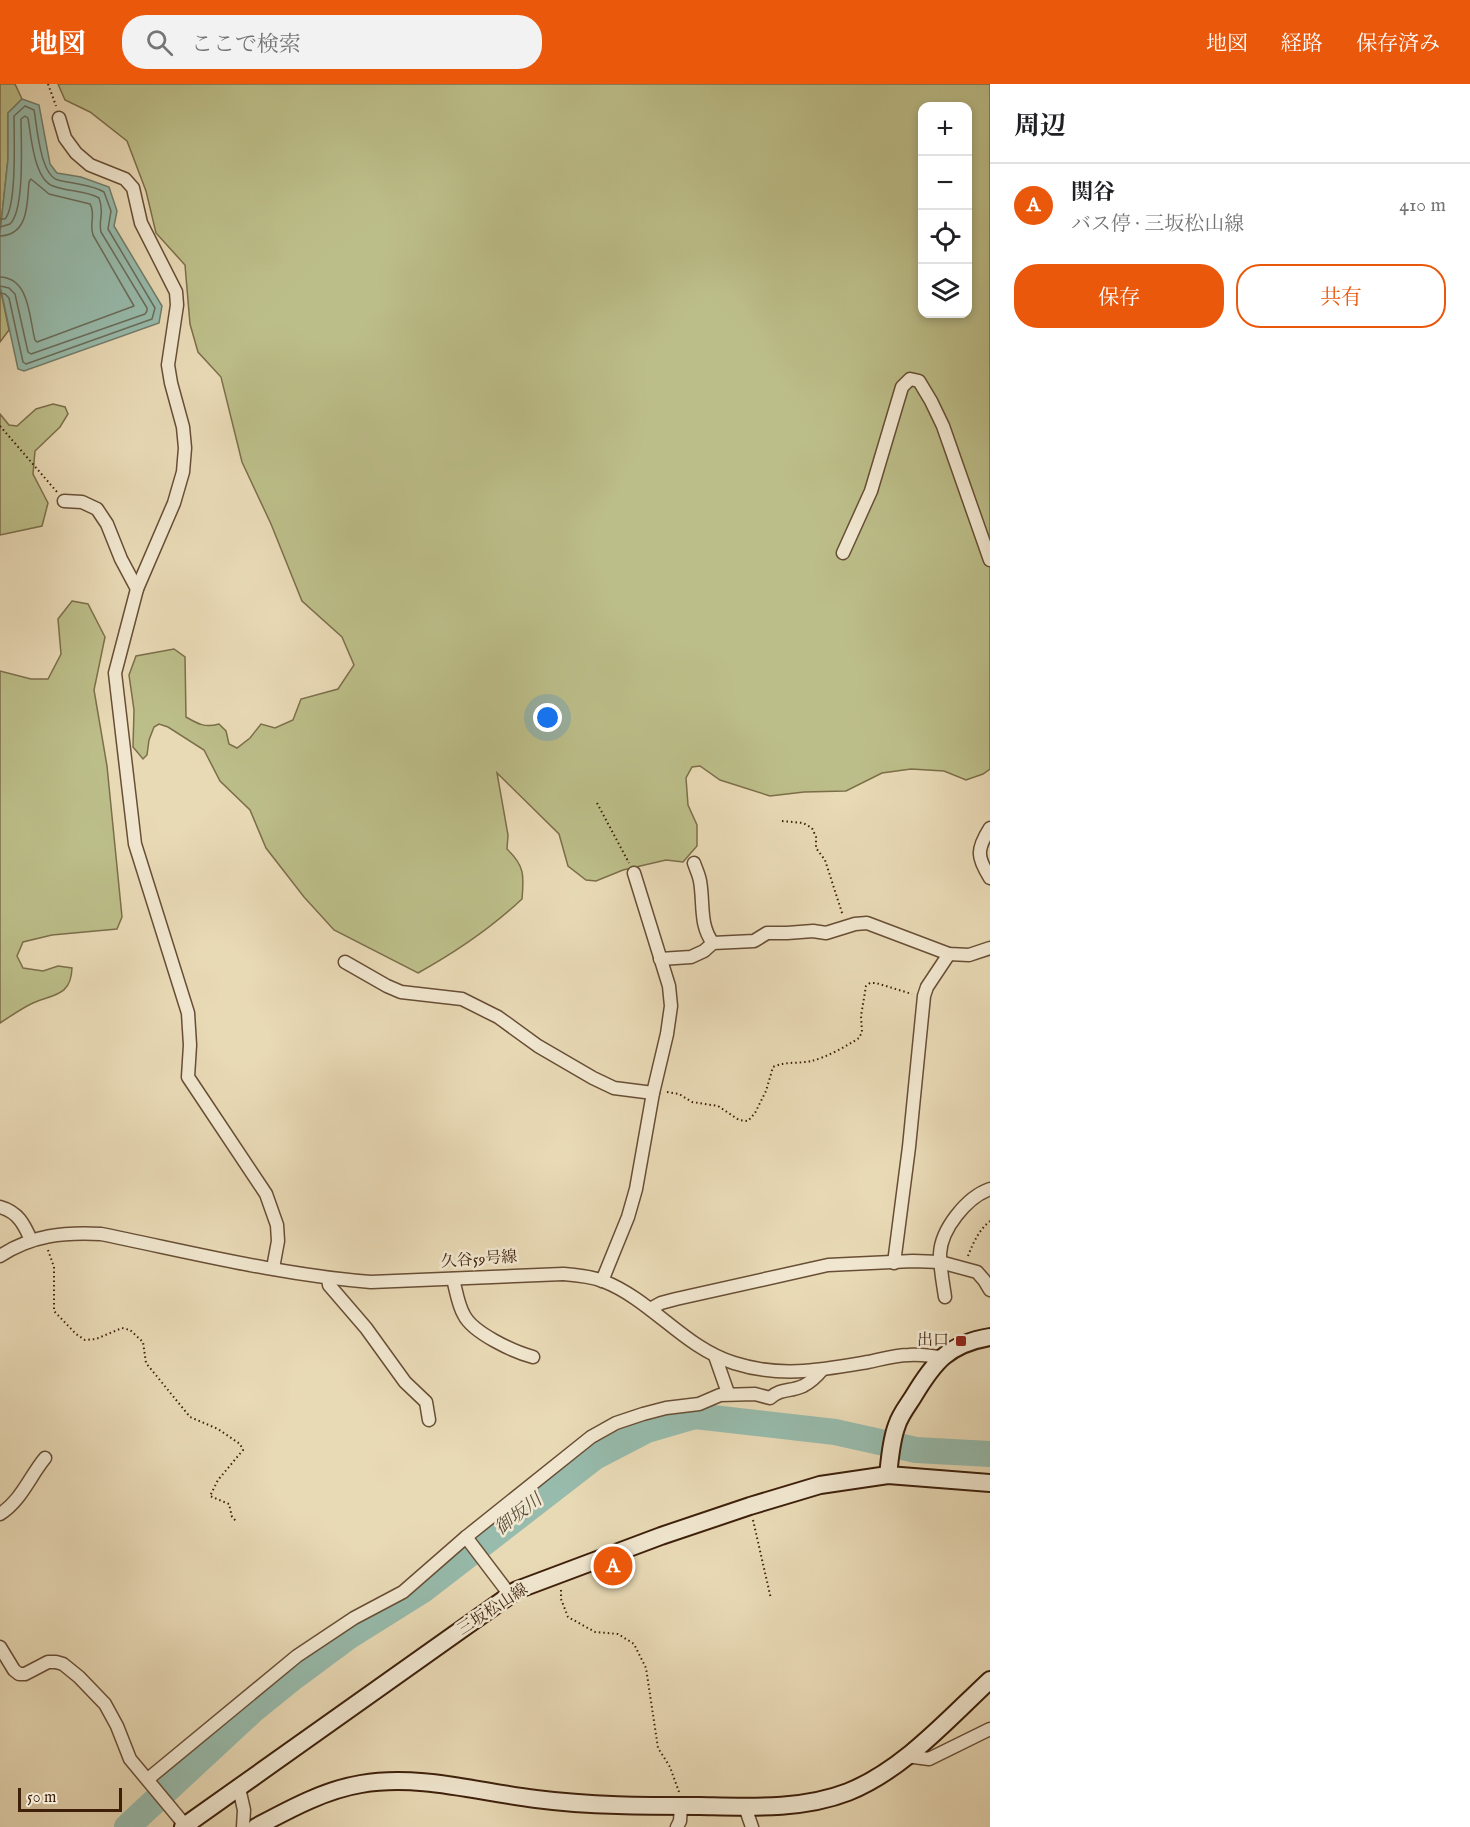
<!DOCTYPE html>
<html lang="ja">
<head>
<meta charset="utf-8">
<style>
  body { margin:0; font-family:"IM FELL English","Noto Serif JP",serif; background:#f2f2f2; color:#202124 }
  .controls { position:absolute; right:18px; top:18px; display:grid; overflow:hidden; border-radius:12px; box-shadow:0 3px 9px #0003 }
  .controls button { width:54px; height:54px; display:grid; place-items:center; padding:0; border:0; border-bottom:2px solid #e0e0e0; background:#fff; color:#202124; font:30px sans-serif }
  .scale { position:absolute; left:18px; bottom:15px; width:104px; box-sizing:border-box; padding-left:6px; border:3px solid #3d1f0a; border-top:0; font-size:16px; line-height:21px; white-space:nowrap; color:#3d1f0a; -webkit-text-stroke:4px #f1e7d0; paint-order:stroke }
  .you { position:absolute; left:548px; top:634px; width:21px; height:21px; margin:-15px; border:4px solid #fff; border-radius:50%; background:#1a73e8; box-shadow:0 0 0 9px #1a73e833 }
  .badge { display:grid; place-items:center; width:39px; height:39px; border-radius:50%; background:#ea580c; color:#fff; font-size:20px; font-weight:700 }
  .pin { position:absolute; translate:-50% -50%; border:3px solid #fff; box-shadow:0 2px 6px #0006 }
  .list { margin:0; padding:0; list-style:none }
  h2 { display:flex; justify-content:space-between; align-items:center; height:78px; margin:0; padding:0 24px; font-size:26px }
  h2 small { font-size:20px; font-weight:400; color:#757577 }
  .list li { display:grid; grid-template-columns:39px 1fr auto; gap:18px; align-items:center; box-sizing:border-box; height:84px; padding:0 24px; border-top:2px solid #e0e0e0 }
  .list b { display:block; font-size:22px; white-space:nowrap }
  .list p { margin:0; font-size:20px; white-space:nowrap; color:#757577 }
  .list em { font-size:20px; font-style:normal; color:#757577 }
  .actions { display:flex; gap:12px; padding:18px 24px }
  .actions a { flex:1; padding:14px 0; border:2px solid #ea580c; border-radius:24px; text-align:center; font-size:21px; color:#ea580c }
  .actions .main { background:#ea580c; color:#fff }
  .icon { flex:none; width:33px; height:33px; fill:none; stroke:currentColor; stroke-width:2; stroke-linecap:round; stroke-linejoin:round }
  .map { position:relative; flex:none; width:990px; height:1743px; overflow:hidden }
  header { display:flex; align-items:center; gap:36px; box-sizing:border-box; height:84px; padding:0 30px; background:#ea580c; color:#fff }
  header strong { font-size:28px }
  nav { display:flex; gap:33px; margin-inline-start:auto; font-size:21px }
  .search { width:420px; height:54px; background:#f2f2f2; display:flex; align-items:center; gap:15px; box-sizing:border-box; padding:0 21px; border-radius:24px; color:#757577; font-size:22px }
  main { display:flex }
  aside { flex:1; background:#fff }
  .map>svg:first-child { display:block }
</style>
</head>
<body>
<header>
<strong>地図</strong>
<div class="search"><svg class="icon" aria-label="search" viewBox="0 0 24 24"><circle cx="10" cy="10" r="6"/><path d="M15 15l6 6"/></svg>ここで検索</div>
<nav><a>地図</a><a>経路</a><a>保存済み</a></nav>
</header>
<main>
<div class="map">
<svg width="990" height="1743" viewBox="0 0 990 1743">
  <rect width="100%" height="100%" fill="#e9dab6"/>
  <filter id="stains"><feTurbulence type="fractalNoise" baseFrequency=".00333" numOctaves="4"/><feColorMatrix values="0 0 0 0 .2 0 0 0 0 .09 0 0 0 0 .02 0 0 0 .5 -.17"/></filter>
  <radialGradient id="worn" r=".72"><stop offset=".6" stop-color="#630" stop-opacity="0"/><stop offset="1" stop-color="#630" stop-opacity=".3"/></radialGradient>
  <g fill="#bcbe89" stroke="#7c6e4a" stroke-width="1.5" fill-rule="evenodd">
    <polygon points="0,0 15,0 22,15 8,29 8,75 0,149"/>
    <path d="M58,0H990V685L983,690L966,696L944,687L911,685L882,689L846,707L804,708L770,712L720,696L700,682L692,683L686,694L688,721L697,741V762L683,778L666,776L623,786L596,797L586,796L568,782L559,750L497,689L508,751L507,765C525,782 524,792 522,815C490,845 456,868 418,889L334,846L304,813L266,764L250,726L220,697L204,666L168,643L159,640L154,643L149,656L147,671L143,675L133,663L134,626L129,591L136,572L174,565L185,573L186,633C198,640 205,644 219,640L226,647L229,660L237,664L250,654L261,640L275,644L293,636L301,615L338,605L354,581L342,553L302,517L271,440L242,378L221,293L198,268L190,240L185,181L156,149L146,107L127,57L90,28L65,16ZM922,22H968V230H922Z"/>
    <polygon points="0,203 9,246 0,258"/>
    <polygon points="53,320 65,323 68,330 60,343 35,367 33,390 48,419 42,442 0,451 0,330 9,341 17,342 36,325"/>
    <path d="M72,517L88,520L105,553L94,606L107,682L122,833L117,845L52,851L23,858L17,872L23,884L43,887L58,882L72,884C71,912 54,910 33,919C22,924 11,932 0,939V587L31,595H48L61,570L58,535Z"/>
  </g>
  <polygon fill="#97bbac" stroke="#737d6b" stroke-width="1.5" points="22,15 39,21 50,80 57,89 81,93 109,103 117,127 114,142 162,222 159,239 24,287 18,285 0,202 0,149 8,75 8,29"/>
  <g fill="none" stroke-linecap="round" stroke-linejoin="round">
    <g stroke="#6a6d5b" stroke-width="1.5">
      <path d="M0,135H5C17,122 14,52 14,32L25,22L34,26C37,42 40,91 58,96C74,100 90,100 104,108L111,127L108,145L155,224L152,235L26,280L23,278L9,214L5,210L0,209"/>
      <path d="M0,143L10,140C25,126 21,57 21,35L25,32L28,34C31,52 34,95 53,102C68,108 84,106 99,114C105,130 98,134 101,148L147,224V227L145,230L31,270L28,268L15,210L9,204L0,202"/>
      <path d="M0,152C29,151 27,119 29,98L31,95L49,110L90,120C96,130 89,140 93,151L134,222L37,258L35,256C29,234 30,194 0,193"/>
    </g>
    <polyline stroke="#97bbac" stroke-width="26" points="127,1743 252,1627 294,1593 348,1553 423,1506 595,1373 647,1346 695,1332 835,1348 916,1366 990,1370"/>
    <defs>
      <g id="street">
        <polyline points="59,34 65,54 76,69 90,81 125,95 133,104 141,139 176,208 177,221 168,281 171,299 183,343 185,364 183,388 174,419 137,505 115,589 135,760 188,929 190,961 188,993 266,1110 277,1141 278,1157 273,1184"/>
        <polyline points="64,417 82,418 97,425 107,440 121,475 137,505"/>
        <polyline points="843,469 871,407 902,303 910,295 919,297 931,317 943,342 990,476"/>
        <path d="M990,744C976,766 977,773 990,794"/>
        <path d="M694,779C696,785 699,791 700,797C704,819 699,841 713,859"/>
        <polyline points="660,875 691,873 704,867 713,859 754,857 767,849 787,849 813,847 826,849 855,840 867,839 949,870 969,871 990,864"/>
        <polyline points="345,878 387,902 401,908 462,915 498,933 538,962 593,994 614,1004 653,1009"/>
        <path d="M0,1123C18,1128 24,1140 31,1156"/>
        <path d="M0,1172C32,1151 64,1148 101,1150C190,1168 280,1191 371,1198L563,1190C576,1191 590,1192 603,1197C652,1216 683,1263 734,1279C781,1294 821,1286 868,1278C882,1275 896,1271 909,1271C919,1270 930,1272 941,1273"/>
        <polyline points="894,1179 909,1063 924,912 927,903 949,870"/>
        <polyline points="328,1194 329,1201 366,1244 405,1298 426,1318 429,1336"/>
        <path d="M453,1195C456,1206 458,1221 464,1231C473,1249 514,1268 533,1273"/>
        <polyline points="602,1197 628,1133 636,1105 653,1009 667,950 671,922 669,902 634,789"/>
        <path d="M945,1213C943,1199 940,1184 940,1170C941,1145 967,1113 990,1105"/>
        <polyline points="650,1225 661,1219 676,1215 828,1181 913,1177 940,1178 977,1188 984,1196 990,1206"/>
        <polyline points="715,1272 728,1309"/>
        <path d="M0,1430C21,1417 30,1392 45,1374"/>
        <polyline points="466,1453 510,1511"/>
        <polyline points="0,1563 14,1586 19,1590 25,1590 48,1578 56,1578 63,1580 79,1593 105,1620 117,1642 130,1675 185,1741"/>
        <polyline points="906,1672 929,1675 990,1645"/>
        <path d="M148,1695L297,1572L354,1534L403,1508L466,1453L591,1353L616,1339L643,1330L666,1324L699,1320L720,1311L755,1310L770,1314C781,1304 790,1308 803,1302C811,1298 817,1292 822,1286"/>
        <polyline points="239,1704 244,1726 243,1743"/>
        <polyline points="745,1723 752,1743"/>
        <polyline points="677,1743 680,1737 681,1722"/>
      </g>
      <g id="secondary">
        <path d="M888,1391C890,1375 891,1356 897,1341C900,1331 908,1321 913,1313C934,1278 948,1260 990,1253"/>
        <polyline points="183,1743 517,1506 661,1452 750,1422 820,1401 888,1391 990,1399"/>
        <path d="M256,1743C288,1726 324,1706 361,1700C419,1690 478,1708 536,1715C590,1722 645,1722 700,1722C749,1723 802,1726 848,1708C903,1686 947,1636 990,1596"/>
      </g>
    </defs>
    <use href="#street" stroke="#684e35" stroke-width="15"/>
    <use href="#secondary" stroke="#3d1f0a" stroke-width="20"/>
    <g stroke="#3d1f0a" stroke-width="2" stroke-dasharray="1.5 3" stroke-linecap="butt">
      <polyline points="48,0 56,22"/>
      <polyline points="0,342 57,408"/>
      <polyline points="597,719 629,779"/>
      <polyline points="782,737 803,739 812,744 816,753 816,764 825,776 843,832"/>
      <path d="M667,1008L679,1010L692,1018L718,1022L739,1036L748,1037L755,1029L766,1007L773,983C786,977 798,980 811,977C825,974 847,962 859,954L862,948L861,932L866,902L870,899H876L912,910"/>
      <polyline points="48,1166 54,1183 54,1227 76,1250 85,1256 96,1255 122,1244 130,1246 143,1258 146,1279 190,1333 218,1345 240,1360 243,1366 218,1396 210,1412 229,1420 232,1433 237,1438"/>
      <path d="M968,1172C973,1159 979,1146 990,1137"/>
      <polyline points="753,1436 771,1515"/>
      <polyline points="561,1506 561,1515 568,1533 595,1548 618,1550 634,1560 646,1584 658,1664 670,1683 679,1708"/>
    </g>
    <use href="#street" stroke="#f1e7d0" stroke-width="12"/>
    <use href="#secondary" stroke="#f1e7d0" stroke-width="16"/>
  </g>
  <rect fill="#8f2418" stroke="#f1e7d0" stroke-width="2" x="955" y="1251" width="12" height="12" rx="3"/>
  <g text-anchor="middle" dominant-baseline="central" stroke-width="5" stroke-linejoin="round" paint-order="stroke">
    <g font-size="16" fill="#3d1f0a" stroke="#f1e7d0">
      <text transform="translate(479 1176) rotate(-4)">久谷59号線</text>
      <text transform="translate(493 1526) rotate(-33)">三坂松山線</text>
    </g>
    <g font-size="16" fill="#3d1f0a" stroke="#f1e7d0" text-anchor="end">
      <text x="949" y="1257">出口</text>
    </g>
    <g font-size="18" font-style="italic" fill="#584e3b" stroke="#f1e7d0">
      <text transform="translate(519 1431) rotate(-38)">御坂川</text>
    </g>
  </g>
  <rect width="100%" height="100%" filter="url(#stains)"/>
  <rect width="100%" height="100%" fill="url(#worn)"/>
</svg>
<div class="controls">
<button>+</button>
<button>−</button>
<button><svg class="icon" aria-label="locate" viewBox="0 0 24 24"><circle cx="12" cy="12" r="6"/><path d="M12 2v4M12 18v4M2 12h4M18 12h4"/></svg></button>
<button><svg class="icon" aria-label="layers" viewBox="0 0 24 24"><path d="M12 4l9 5-9 5-9-5zM3 14l9 5 9-5"/></svg></button>
</div>
<div class="scale">50 m</div>
<div class="you"></div>
<div class="pin badge" style="left:613px;top:1482px">A</div>
</div>
<aside>
<h2>周辺<small></small></h2>
<ul class="list">
<li><span class="badge">A</span><div><b>関谷</b><p>バス停 · 三坂松山線</p></div><em>410 m</em></li>
</ul>
<div class="actions"><a class="main">保存</a><a>共有</a></div>
</aside>
</main>
</body>
</html>
